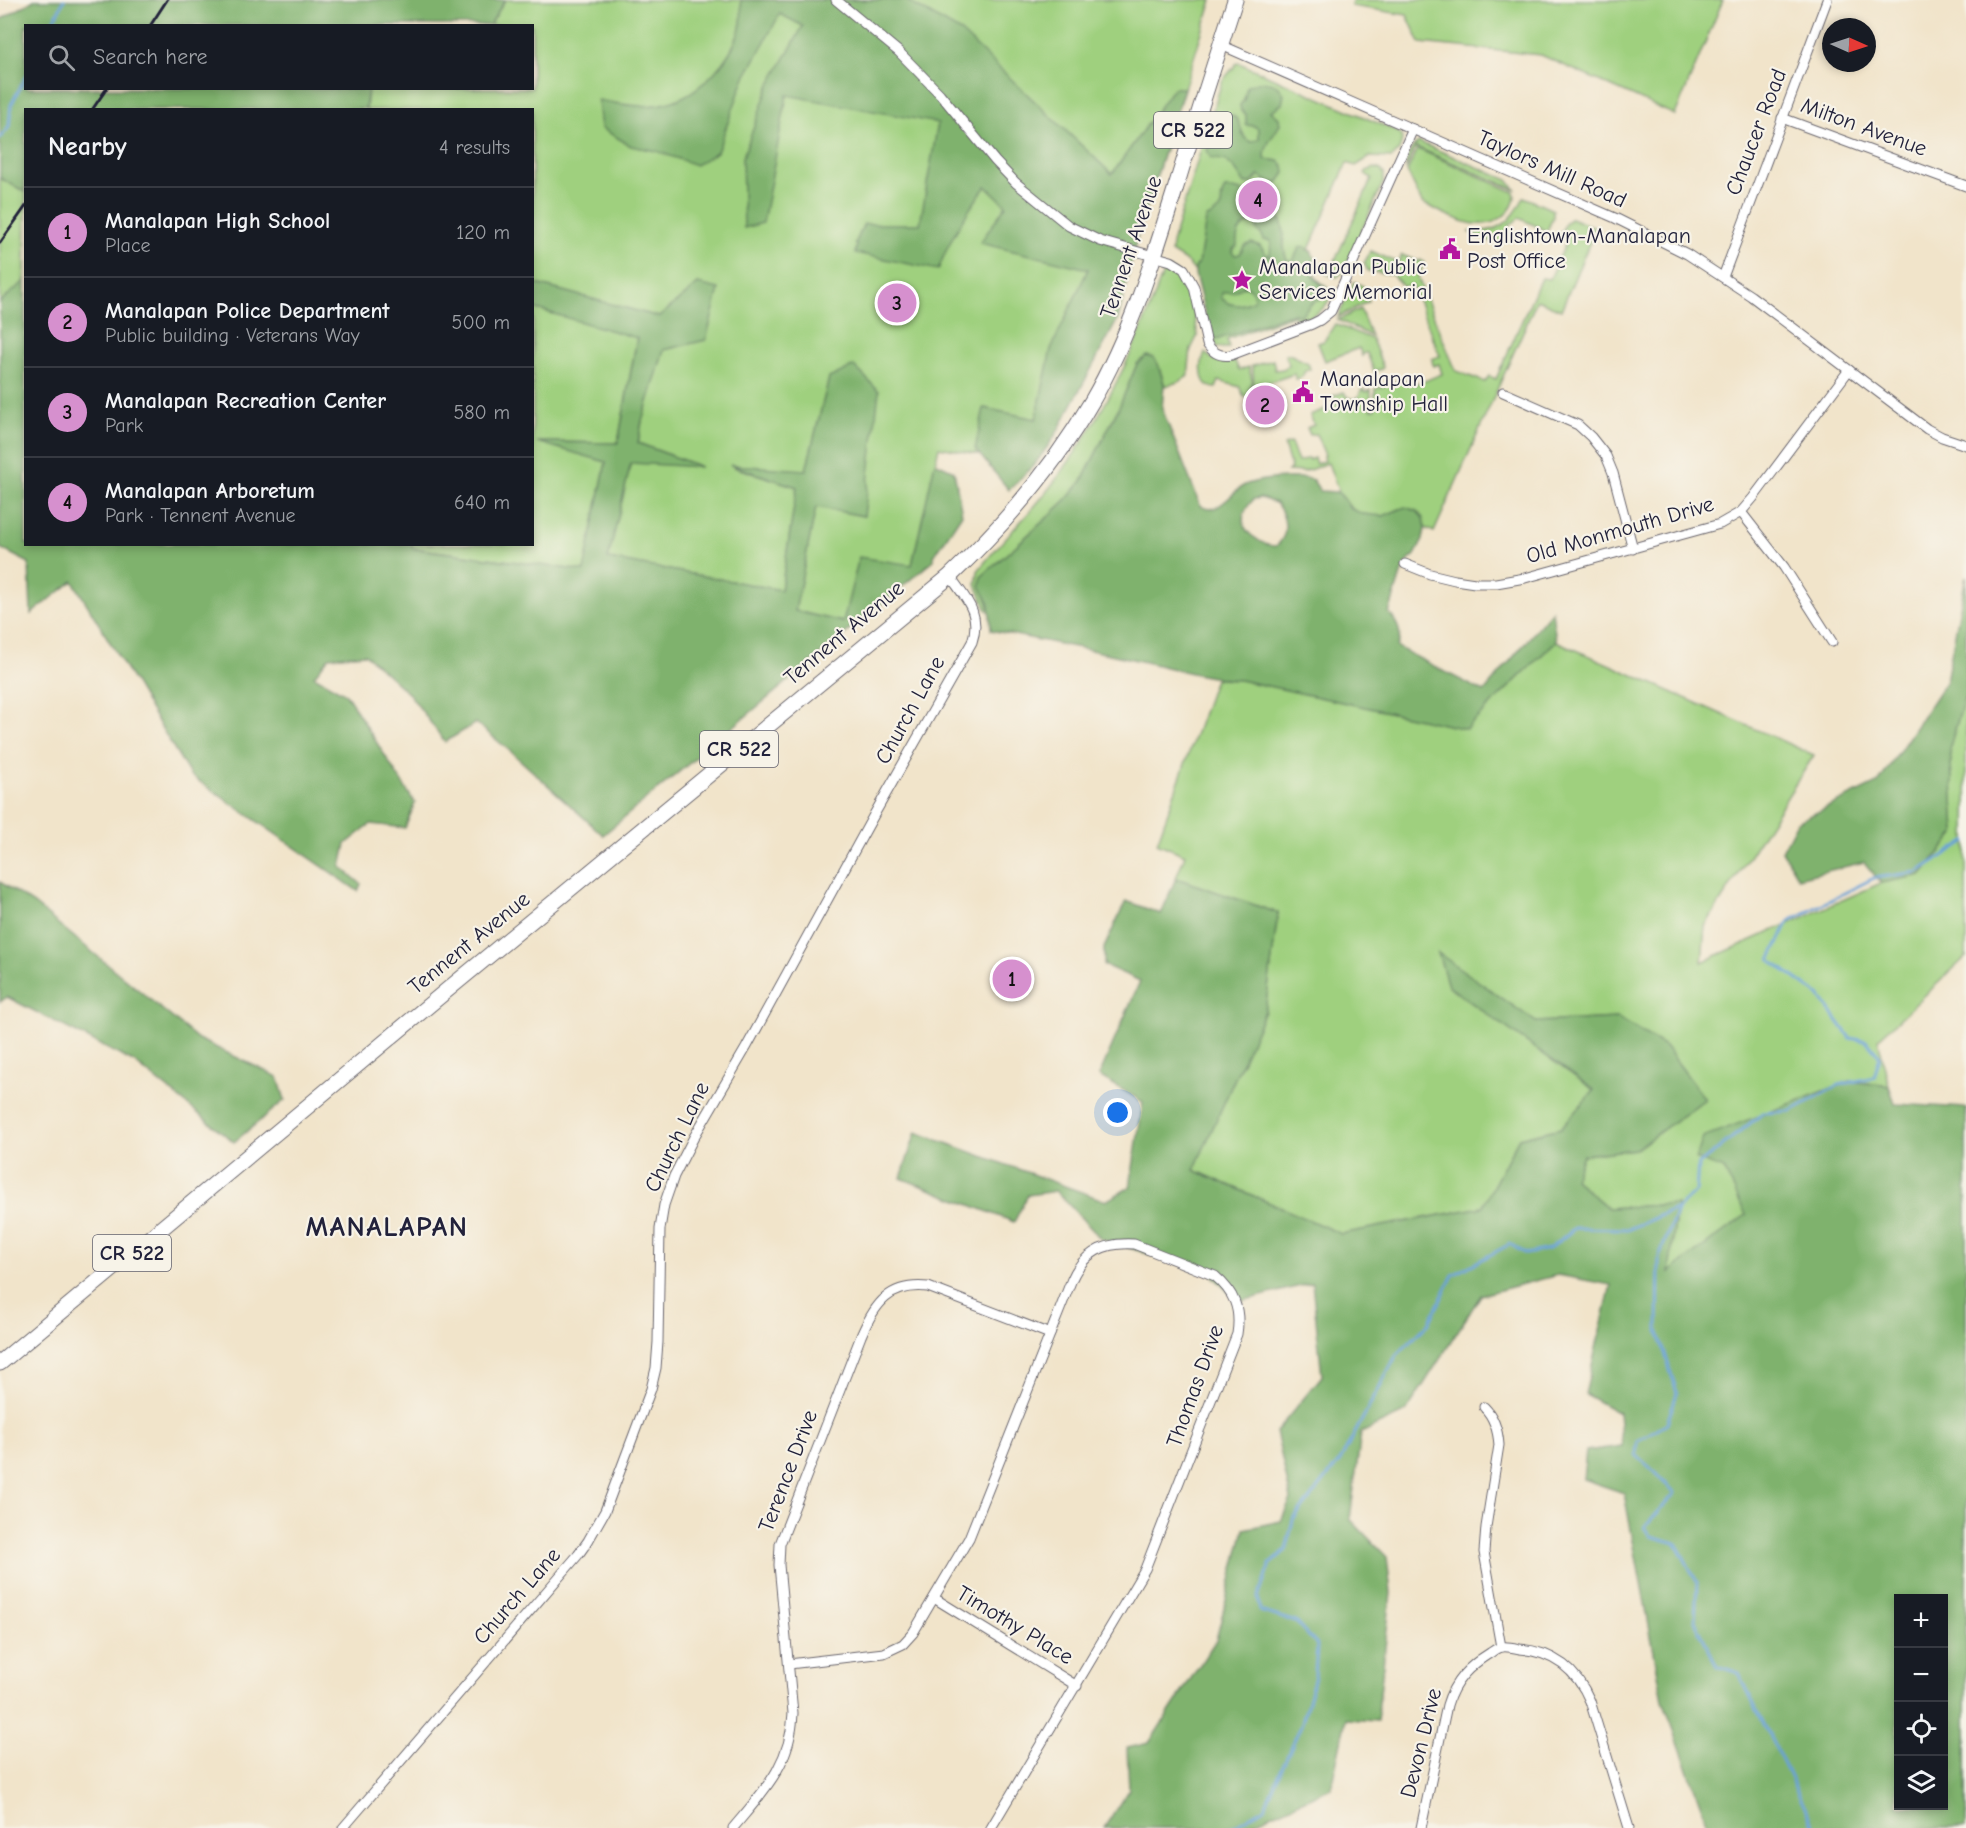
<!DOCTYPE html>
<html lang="en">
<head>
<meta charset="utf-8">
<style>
  body { margin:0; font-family:"Comic Neue",sans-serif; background:#242831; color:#f1f3f6 }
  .controls { position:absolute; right:18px; bottom:18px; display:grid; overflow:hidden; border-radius:0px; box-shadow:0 3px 9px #0003 }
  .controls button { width:54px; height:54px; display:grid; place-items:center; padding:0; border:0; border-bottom:2px solid #363941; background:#171b24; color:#f1f3f6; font:30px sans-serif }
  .compass { position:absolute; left:1822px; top:18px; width:54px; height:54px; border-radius:50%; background:#171b24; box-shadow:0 3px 9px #0003; rotate:93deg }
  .you { position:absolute; left:1118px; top:1113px; width:21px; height:21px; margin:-15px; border:4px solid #fff; border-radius:50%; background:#1a73e8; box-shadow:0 0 0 9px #1a73e833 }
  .badge { display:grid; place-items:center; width:39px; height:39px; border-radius:50%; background:#d690ce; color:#111; font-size:20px; font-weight:700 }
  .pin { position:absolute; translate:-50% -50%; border:3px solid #fff; box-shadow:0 2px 6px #0006 }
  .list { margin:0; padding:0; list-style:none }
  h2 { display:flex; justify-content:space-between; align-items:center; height:78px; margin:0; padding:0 24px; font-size:26px }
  h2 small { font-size:20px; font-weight:400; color:#9ea1a6 }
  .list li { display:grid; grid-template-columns:39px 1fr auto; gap:18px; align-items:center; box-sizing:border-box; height:90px; padding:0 24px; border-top:2px solid #363941 }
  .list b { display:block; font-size:22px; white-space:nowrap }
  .list p { margin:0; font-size:20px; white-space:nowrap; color:#9ea1a6 }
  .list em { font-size:20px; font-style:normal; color:#9ea1a6 }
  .icon { flex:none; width:33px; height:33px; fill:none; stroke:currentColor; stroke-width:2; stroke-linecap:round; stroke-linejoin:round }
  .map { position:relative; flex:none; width:1966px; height:1828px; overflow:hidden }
  .search { position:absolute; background:#171b24; box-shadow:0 3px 9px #0003; left:24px; top:24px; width:510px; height:66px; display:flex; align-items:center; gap:15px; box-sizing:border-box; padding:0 21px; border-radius:0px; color:#9ea1a6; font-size:22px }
  .panel { position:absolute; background:#171b24; box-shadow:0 3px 9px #0003; left:24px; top:108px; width:510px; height:438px; border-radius:0px }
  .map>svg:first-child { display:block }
</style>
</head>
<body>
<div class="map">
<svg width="1966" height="1828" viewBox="0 0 1966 1828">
  <rect width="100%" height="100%" fill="#f7f3e8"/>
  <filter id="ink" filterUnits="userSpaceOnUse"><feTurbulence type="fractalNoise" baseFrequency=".0167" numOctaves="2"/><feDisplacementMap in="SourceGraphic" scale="12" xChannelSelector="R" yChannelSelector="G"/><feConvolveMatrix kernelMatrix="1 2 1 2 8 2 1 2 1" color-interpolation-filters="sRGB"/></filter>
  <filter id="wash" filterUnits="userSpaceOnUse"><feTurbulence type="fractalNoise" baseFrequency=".008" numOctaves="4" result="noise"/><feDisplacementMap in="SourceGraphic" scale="24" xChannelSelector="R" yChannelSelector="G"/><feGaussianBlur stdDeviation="1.35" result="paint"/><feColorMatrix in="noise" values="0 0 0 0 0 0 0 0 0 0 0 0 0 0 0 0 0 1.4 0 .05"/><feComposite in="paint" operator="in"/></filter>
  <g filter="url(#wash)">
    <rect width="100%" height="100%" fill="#f1e4ca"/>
    <g fill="#9fd07e" stroke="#60795c" stroke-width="1.5">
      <polygon points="505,0 1212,0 1146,210 955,120 936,235 863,225 856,244 933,263 992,172 1088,269 1040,422 982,437 978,454 939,447 912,565 843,622 795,611 816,506 863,516 829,378 806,471 733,467 797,487 781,590 608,559 631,462 699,466 638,443 642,421 664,350 706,340 698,284 659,317 533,283 532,110 366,110 368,89 532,88 532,26 490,25"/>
      <polygon points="1352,0 1723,0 1675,115 1541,55 1420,43 1407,15 1351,6"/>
      <path d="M1239,63L1396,131L1402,136C1402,145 1399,153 1392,158L1370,157L1356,166L1347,163L1307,254L1315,259C1314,286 1316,274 1330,291C1332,309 1310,317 1297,322L1293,315L1227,339L1229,348H1222L1216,346L1196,273L1187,262L1171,252L1172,243L1222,81L1234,67L1235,64Z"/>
      <path d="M1419,142L1508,180L1516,190L1416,147L1406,168C1405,160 1411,146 1419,142Z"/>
      <path d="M1418,149L1514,192C1517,199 1513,206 1508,212C1483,239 1449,215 1422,203L1407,171Z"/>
      <polygon points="1375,168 1381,170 1384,174 1383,183 1343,272 1337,277 1327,274 1323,268 1325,262 1333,265 1372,178 1365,174 1366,171"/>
      <polygon points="0,178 26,192 25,281 0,302"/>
      <path d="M1524,197L1553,210V217L1547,231L1519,218L1510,225L1500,245L1469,232C1498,233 1512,223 1524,197Z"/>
      <path d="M1571,218L1596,228L1561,310L1537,300L1434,532L1425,528C1423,519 1422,517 1415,512C1404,503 1395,512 1384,516C1377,518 1367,515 1360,513C1344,507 1348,498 1336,492L1338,490L1328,463L1304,472L1288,471L1291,468L1284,445L1291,443L1298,462L1308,458L1309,460L1314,458L1316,464L1324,461L1323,457L1325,455L1316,434L1310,435L1307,428L1314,425L1310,415L1336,405L1333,396L1344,392L1347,397L1354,399L1359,396L1361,390L1364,389L1366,392L1371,390V409H1375V389L1402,379C1415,390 1428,378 1442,374L1439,364L1433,366L1432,359L1440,356L1412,285L1404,287L1391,274L1368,271L1364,263L1371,251L1398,263L1402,255L1419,262L1420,260L1424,262L1418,278L1456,371L1485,382L1489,376L1496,379L1541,278L1550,279L1567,240L1560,235L1565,224Z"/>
      <path d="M1170,269C1192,277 1193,315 1198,335L1191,349L1188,376L1179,382L1165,386L1158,364L1142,359L1137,364L1120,405L1082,481L1066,500L1048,517L981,577L990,610H987L976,585L978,571C998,544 1023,521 1044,495C1099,427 1136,351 1164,270Z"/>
      <polygon points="1354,282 1363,286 1369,301 1338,317"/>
      <polygon points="533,308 637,337 618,443 541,442 606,462 584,571 412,548 412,544 532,544"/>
      <polygon points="1360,309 1371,336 1338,320"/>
      <polygon points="1335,324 1372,339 1383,367 1382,369 1374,371 1367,353 1364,353 1362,356 1359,348 1325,361 1318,343 1324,341"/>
      <path d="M1205,353C1214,362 1223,363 1235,361L1239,370L1249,367L1252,380L1247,397H1244L1240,387L1219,381L1216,388C1198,387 1200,364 1205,353Z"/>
      <path d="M1289,354L1308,363L1310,369L1305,371L1302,377L1296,379L1294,374L1259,386L1262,393L1258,392L1257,394L1260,404H1250C1248,388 1257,386 1252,366L1273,360L1275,370L1283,369L1289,365L1285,355Z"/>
      <polygon points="1556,641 1814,755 1705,926 1702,962 1881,883 1921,875 1955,834 1950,746 1966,693 1966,957 1878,1039 1889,1086 1850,1081 1724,1169 1747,1215 1669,1273 1677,1204 1608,1208 1574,1179 1583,1155 1636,1149 1705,1099 1665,1046 1618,1018 1536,1022 1439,954 1448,986 1594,1090 1561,1128 1519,1138 1482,1207 1341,1234 1194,1170 1265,1011 1278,913 1176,878 1185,855 1157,843 1215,679 1240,680 1466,729"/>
    </g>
    <g fill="#7fb26d" stroke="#506a54" stroke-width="1.5" fill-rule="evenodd">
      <polygon points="34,0 505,0 490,25 26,26 26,88 368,89 365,109 26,110 25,192 0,178 0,20"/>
      <path d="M741,0H906L961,32L1112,174L1173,88H1184L1137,238L1118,319L1055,436L1035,464L1009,490L975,449L984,408L1036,419L1051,349L1088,269L980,243L1006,205L986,186C965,215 951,236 938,270L855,253L857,245L855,244L864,224H920L938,123L787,95L763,223L744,228L742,159L769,86L803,26L780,14L744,79L717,152L696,165L656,151L631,146L601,128L598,100C620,104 644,109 666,103C700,95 735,57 741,23C742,16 741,7 741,0Z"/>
      <path d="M1258,82C1269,82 1278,83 1284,94L1282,104L1271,111L1279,118L1280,124C1274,137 1264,143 1265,159L1279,161L1284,166L1285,173L1278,183L1270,184L1259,175L1252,183L1245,184L1235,169L1226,161L1211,158L1207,151L1208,147L1224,140V135L1217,127L1216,123L1221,115C1246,110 1236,139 1252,142L1259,139V129L1254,126L1246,125V114L1241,111L1240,105L1244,100L1247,86Z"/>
      <path d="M1225,189C1244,187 1279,208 1283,227C1285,238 1282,249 1287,260L1293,261L1299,248L1303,247L1311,251L1315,259L1314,277C1321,285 1329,288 1323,299L1313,302L1300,316L1293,313L1219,339L1212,337L1210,334L1195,274V268L1199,262L1206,219C1232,204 1215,203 1225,189ZM1253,222L1257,224V230L1262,235L1264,240L1271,241L1270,256L1266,254L1260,246L1252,243L1244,246L1240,254L1235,255L1232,252L1233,249L1237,246C1236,234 1239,226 1253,222ZM1244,286C1251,287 1255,292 1254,300C1243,306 1229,308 1221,297L1223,292H1233Z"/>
      <polygon points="25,281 26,544 412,544 412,548 584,571 606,462 537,442 618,443 637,338 533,308 533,283 659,317 698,284 719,289 706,340 664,350 642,421 638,443 701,467 631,463 608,559 781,590 797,487 730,465 806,470 829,378 854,366 879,391 864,516 816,507 795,611 843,622 859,557 912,565 935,462 954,471 962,514 934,556 934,560 603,835 510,751 476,723 445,742 410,695 365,654 329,657 314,676 346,694 415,803 405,828 371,824 346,844 341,867 361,884 358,891 190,775 73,581 31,614 29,563 0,548 0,302"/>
      <path d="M1147,356L1154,358L1158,364L1164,384L1162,409L1200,505C1216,518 1230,494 1243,486C1256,479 1299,475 1313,480L1320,491L1336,492L1340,494L1351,509L1363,514L1383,516L1405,507L1417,511L1423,518L1425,528L1423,540L1415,555L1408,561L1401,574L1389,613C1398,624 1403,633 1397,647L1484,692L1552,611L1556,641L1466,729L1240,680C1200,678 1162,665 1123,657C1079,647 1035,640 991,630L989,604L980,586L981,577L1048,517L1066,500L1082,481L1120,405L1137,364ZM1260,498L1276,503C1286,516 1290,535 1276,546C1269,546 1264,544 1258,540C1239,529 1239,514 1254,499Z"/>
      <polygon points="1966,576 1966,693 1950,746 1955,834 1921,875 1881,883 1864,862 1798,878 1782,851 1797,822 1879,782 1946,681"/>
      <path d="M1176,878L1278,913L1265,1011L1194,1170L1341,1234L1482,1207L1519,1138L1561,1128L1594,1090L1448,986L1438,953L1536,1022L1618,1018L1665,1046L1705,1099L1636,1149L1583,1155L1574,1179L1608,1208L1677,1204L1669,1272L1746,1215L1724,1169L1696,1159L1703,1137L1850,1081L1889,1086L1895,1104L1966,1108V1828H1709L1663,1700L1624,1493L1583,1479L1586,1451L1622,1446L1619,1413L1585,1394L1611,1285L1558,1275L1481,1295L1406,1412L1361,1433L1350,1519L1387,1557L1391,1593L1377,1721L1346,1719L1331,1788L1242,1828H1104L1129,1789L1127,1748L1149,1743L1216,1640L1244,1529L1281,1521L1291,1499L1276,1432L1322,1376L1312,1283L1238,1302L1210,1273L1101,1239L1056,1191L1028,1195L1014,1222L901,1178L916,1132L1106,1201L1130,1187L1143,1102L1099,1076L1140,981L1104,965V948L1126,901L1161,914ZM1898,1598H1944V1806H1898Z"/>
      <polygon points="0,882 34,904 198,1039 278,1077 285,1100 234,1142 135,1063 7,997 0,1002"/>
    </g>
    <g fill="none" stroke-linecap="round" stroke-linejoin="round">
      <g stroke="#68a1d7" stroke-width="3">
        <polyline points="51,26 64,0"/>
        <polyline points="0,138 9,127 11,105 26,76"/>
        <polyline points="1678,1208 1659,1257 1658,1330 1677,1393 1667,1423 1637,1441 1636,1455 1656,1473 1675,1493 1645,1527 1651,1536 1676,1543 1697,1582 1695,1621 1717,1666 1739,1673 1815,1828"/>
        <polyline points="1231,1828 1264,1808 1302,1723 1315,1676 1317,1645 1296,1622 1260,1611 1258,1597 1270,1564 1286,1550 1293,1520 1340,1461 1396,1356 1429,1323 1453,1275 1510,1244 1526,1254 1549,1249 1575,1228 1629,1229 1678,1208 1696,1191 1698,1165 1763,1113 1791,1111 1839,1085 1874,1077 1880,1057 1866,1041 1850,1038 1819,995 1770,960 1789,921 1874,878 1918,872 1966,841"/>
      </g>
    </g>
  </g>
  <g filter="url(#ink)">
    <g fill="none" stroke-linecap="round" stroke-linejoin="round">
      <defs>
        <g id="street">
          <path d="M836,0L899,52L940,94L995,161L1016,183L1069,226L1100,241L1171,261L1184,269L1194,287L1207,344C1213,353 1221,357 1231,355L1312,324L1320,320L1331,311L1413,129"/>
          <polyline points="1221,45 1615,218 1687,254 1751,296 1927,429 1942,437 1966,445"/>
          <polyline points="1782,118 1966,186"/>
          <polyline points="1723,277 1827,0"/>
          <polyline points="1503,392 1578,425 1591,437 1606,456 1613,473 1633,549"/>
          <polyline points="1741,512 1784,567 1832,642"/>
          <polyline points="1405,564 1430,574 1455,580 1475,583 1496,583 1525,578 1720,524 1741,512 1753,498 1849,370"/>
          <path d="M1484,1407C1494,1417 1498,1431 1499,1445L1486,1527L1484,1552L1501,1647"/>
          <polyline points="934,1598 1077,1686"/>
          <path d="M789,1664L884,1653L903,1644L913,1633L969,1538L1072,1279C1084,1252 1105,1242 1134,1244L1215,1276C1234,1292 1241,1309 1237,1334L1145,1569L991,1828"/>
          <path d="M343,1828L578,1555L588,1541L605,1511L651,1389L656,1368L658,1342L660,1229L664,1205L674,1176L694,1137L746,1048L875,813L972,642C982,613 965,598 950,576"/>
          <path d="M733,1828C764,1791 791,1764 793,1713L779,1565L780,1544L861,1336C875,1303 890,1283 928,1287L1050,1334"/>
          <path d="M1421,1828L1447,1705C1454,1681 1469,1666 1490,1653C1493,1651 1498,1647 1502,1647C1507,1646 1515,1648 1520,1649C1554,1652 1577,1670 1590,1701L1629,1828"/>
        </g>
        <path id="primary" d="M0,1363L446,991L950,576C1005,524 1054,467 1092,401C1132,332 1155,254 1179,177C1197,118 1216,59 1235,0"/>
      </defs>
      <use href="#street" stroke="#6a666d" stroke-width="11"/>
      <use href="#primary" stroke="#6a666d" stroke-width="17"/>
      <use href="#street" stroke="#fff" stroke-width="9"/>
      <use href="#primary" stroke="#fff" stroke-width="15"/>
      <g stroke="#22223b" stroke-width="3">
        <polyline points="150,26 167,0"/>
        <polyline points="92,110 107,88"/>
        <polyline points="0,243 26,206"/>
      </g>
    </g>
  </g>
  <defs>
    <symbol id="civic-bare" viewBox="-9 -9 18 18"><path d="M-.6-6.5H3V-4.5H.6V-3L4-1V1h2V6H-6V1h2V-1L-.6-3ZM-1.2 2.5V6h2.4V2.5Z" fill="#b5179e" stroke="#f7f3e8" stroke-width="2.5" paint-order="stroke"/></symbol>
    <symbol id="sight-bare" viewBox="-9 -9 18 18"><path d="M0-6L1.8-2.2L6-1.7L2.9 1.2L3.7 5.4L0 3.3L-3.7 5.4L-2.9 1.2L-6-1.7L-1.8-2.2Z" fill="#b5179e" stroke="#f7f3e8" stroke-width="2.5" paint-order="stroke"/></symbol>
  </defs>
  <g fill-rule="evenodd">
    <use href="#civic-bare" x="1435" y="234" width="30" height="30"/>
    <use href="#sight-bare" x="1227" y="265" width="30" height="30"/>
    <use href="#civic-bare" x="1288" y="377" width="30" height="30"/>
  </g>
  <g text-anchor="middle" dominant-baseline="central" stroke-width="4.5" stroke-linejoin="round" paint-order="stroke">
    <g fill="#f7f3e8" stroke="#62616f" stroke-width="1.5">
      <rect x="1154" y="112" width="78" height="36" rx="4.5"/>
      <rect x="700" y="731" width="78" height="36" rx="4.5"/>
      <rect x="93" y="1235" width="78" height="36" rx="4.5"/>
    </g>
    <g font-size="21" font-weight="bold" fill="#22223b">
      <text x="1193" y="130">CR 522</text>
      <text x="739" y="749">CR 522</text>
      <text x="132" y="1253">CR 522</text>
    </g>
    <g font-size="22" fill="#22223b" stroke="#f7f3e8">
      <text transform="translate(1864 127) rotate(20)">Milton Avenue</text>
      <text transform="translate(1756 132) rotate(-69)">Chaucer Road</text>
      <text transform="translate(1552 169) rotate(24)">Taylors Mill Road</text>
      <text transform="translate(1131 247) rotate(-71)">Tennent Avenue</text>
      <text transform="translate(1620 530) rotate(-16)">Old Monmouth Drive</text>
      <text transform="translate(844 633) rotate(-40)">Tennent Avenue</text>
      <text transform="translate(910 710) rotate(-61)">Church Lane</text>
      <text transform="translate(469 943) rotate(-39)">Tennent Avenue</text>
      <text transform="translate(677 1137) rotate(-64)">Church Lane</text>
      <text transform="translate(1195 1386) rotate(-70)">Thomas Drive</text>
      <text transform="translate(788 1471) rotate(-69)">Terence Drive</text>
      <text transform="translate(517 1596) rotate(-49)">Church Lane</text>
      <text transform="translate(1015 1625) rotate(31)">Timothy Place</text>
      <text transform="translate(1421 1743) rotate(-76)">Devon Drive</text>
    </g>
    <g font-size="22" fill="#22223b" stroke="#f7f3e8" text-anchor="start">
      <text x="1467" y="236">Englishtown-Manalapan<tspan x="1467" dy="25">Post Office</tspan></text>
      <text x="1259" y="267">Manalapan Public<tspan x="1259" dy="25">Services Memorial</tspan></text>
      <text x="1320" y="379">Manalapan<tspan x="1320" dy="25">Township Hall</tspan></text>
    </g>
    <g font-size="28" font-weight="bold" letter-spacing="1.5" fill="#22223b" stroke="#f7f3e8">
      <text x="387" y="1227">MANALAPAN</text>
    </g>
  </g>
</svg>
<div class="controls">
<button>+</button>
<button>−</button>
<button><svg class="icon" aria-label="locate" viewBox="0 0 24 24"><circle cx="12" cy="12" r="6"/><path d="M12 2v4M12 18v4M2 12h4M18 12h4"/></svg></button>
<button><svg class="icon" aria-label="layers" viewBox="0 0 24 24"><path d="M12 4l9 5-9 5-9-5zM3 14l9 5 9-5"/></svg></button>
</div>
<svg class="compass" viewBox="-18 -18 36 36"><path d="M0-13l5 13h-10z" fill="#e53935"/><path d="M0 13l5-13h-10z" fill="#9ea1a6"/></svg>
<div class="you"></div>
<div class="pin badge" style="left:1012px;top:979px">1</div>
<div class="pin badge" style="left:1265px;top:405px">2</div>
<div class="pin badge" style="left:897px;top:303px">3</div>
<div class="pin badge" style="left:1258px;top:200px">4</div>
<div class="search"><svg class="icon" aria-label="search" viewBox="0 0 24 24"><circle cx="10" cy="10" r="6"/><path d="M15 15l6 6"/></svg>Search here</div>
<section class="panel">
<h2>Nearby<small>4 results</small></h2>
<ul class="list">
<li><span class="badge">1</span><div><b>Manalapan High School</b><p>Place</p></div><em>120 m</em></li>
<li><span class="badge">2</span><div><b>Manalapan Police Department</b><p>Public building · Veterans Way</p></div><em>500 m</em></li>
<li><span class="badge">3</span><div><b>Manalapan Recreation Center</b><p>Park</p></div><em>580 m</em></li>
<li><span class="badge">4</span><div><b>Manalapan Arboretum</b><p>Park · Tennent Avenue</p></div><em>640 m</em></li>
</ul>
</section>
</div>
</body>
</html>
